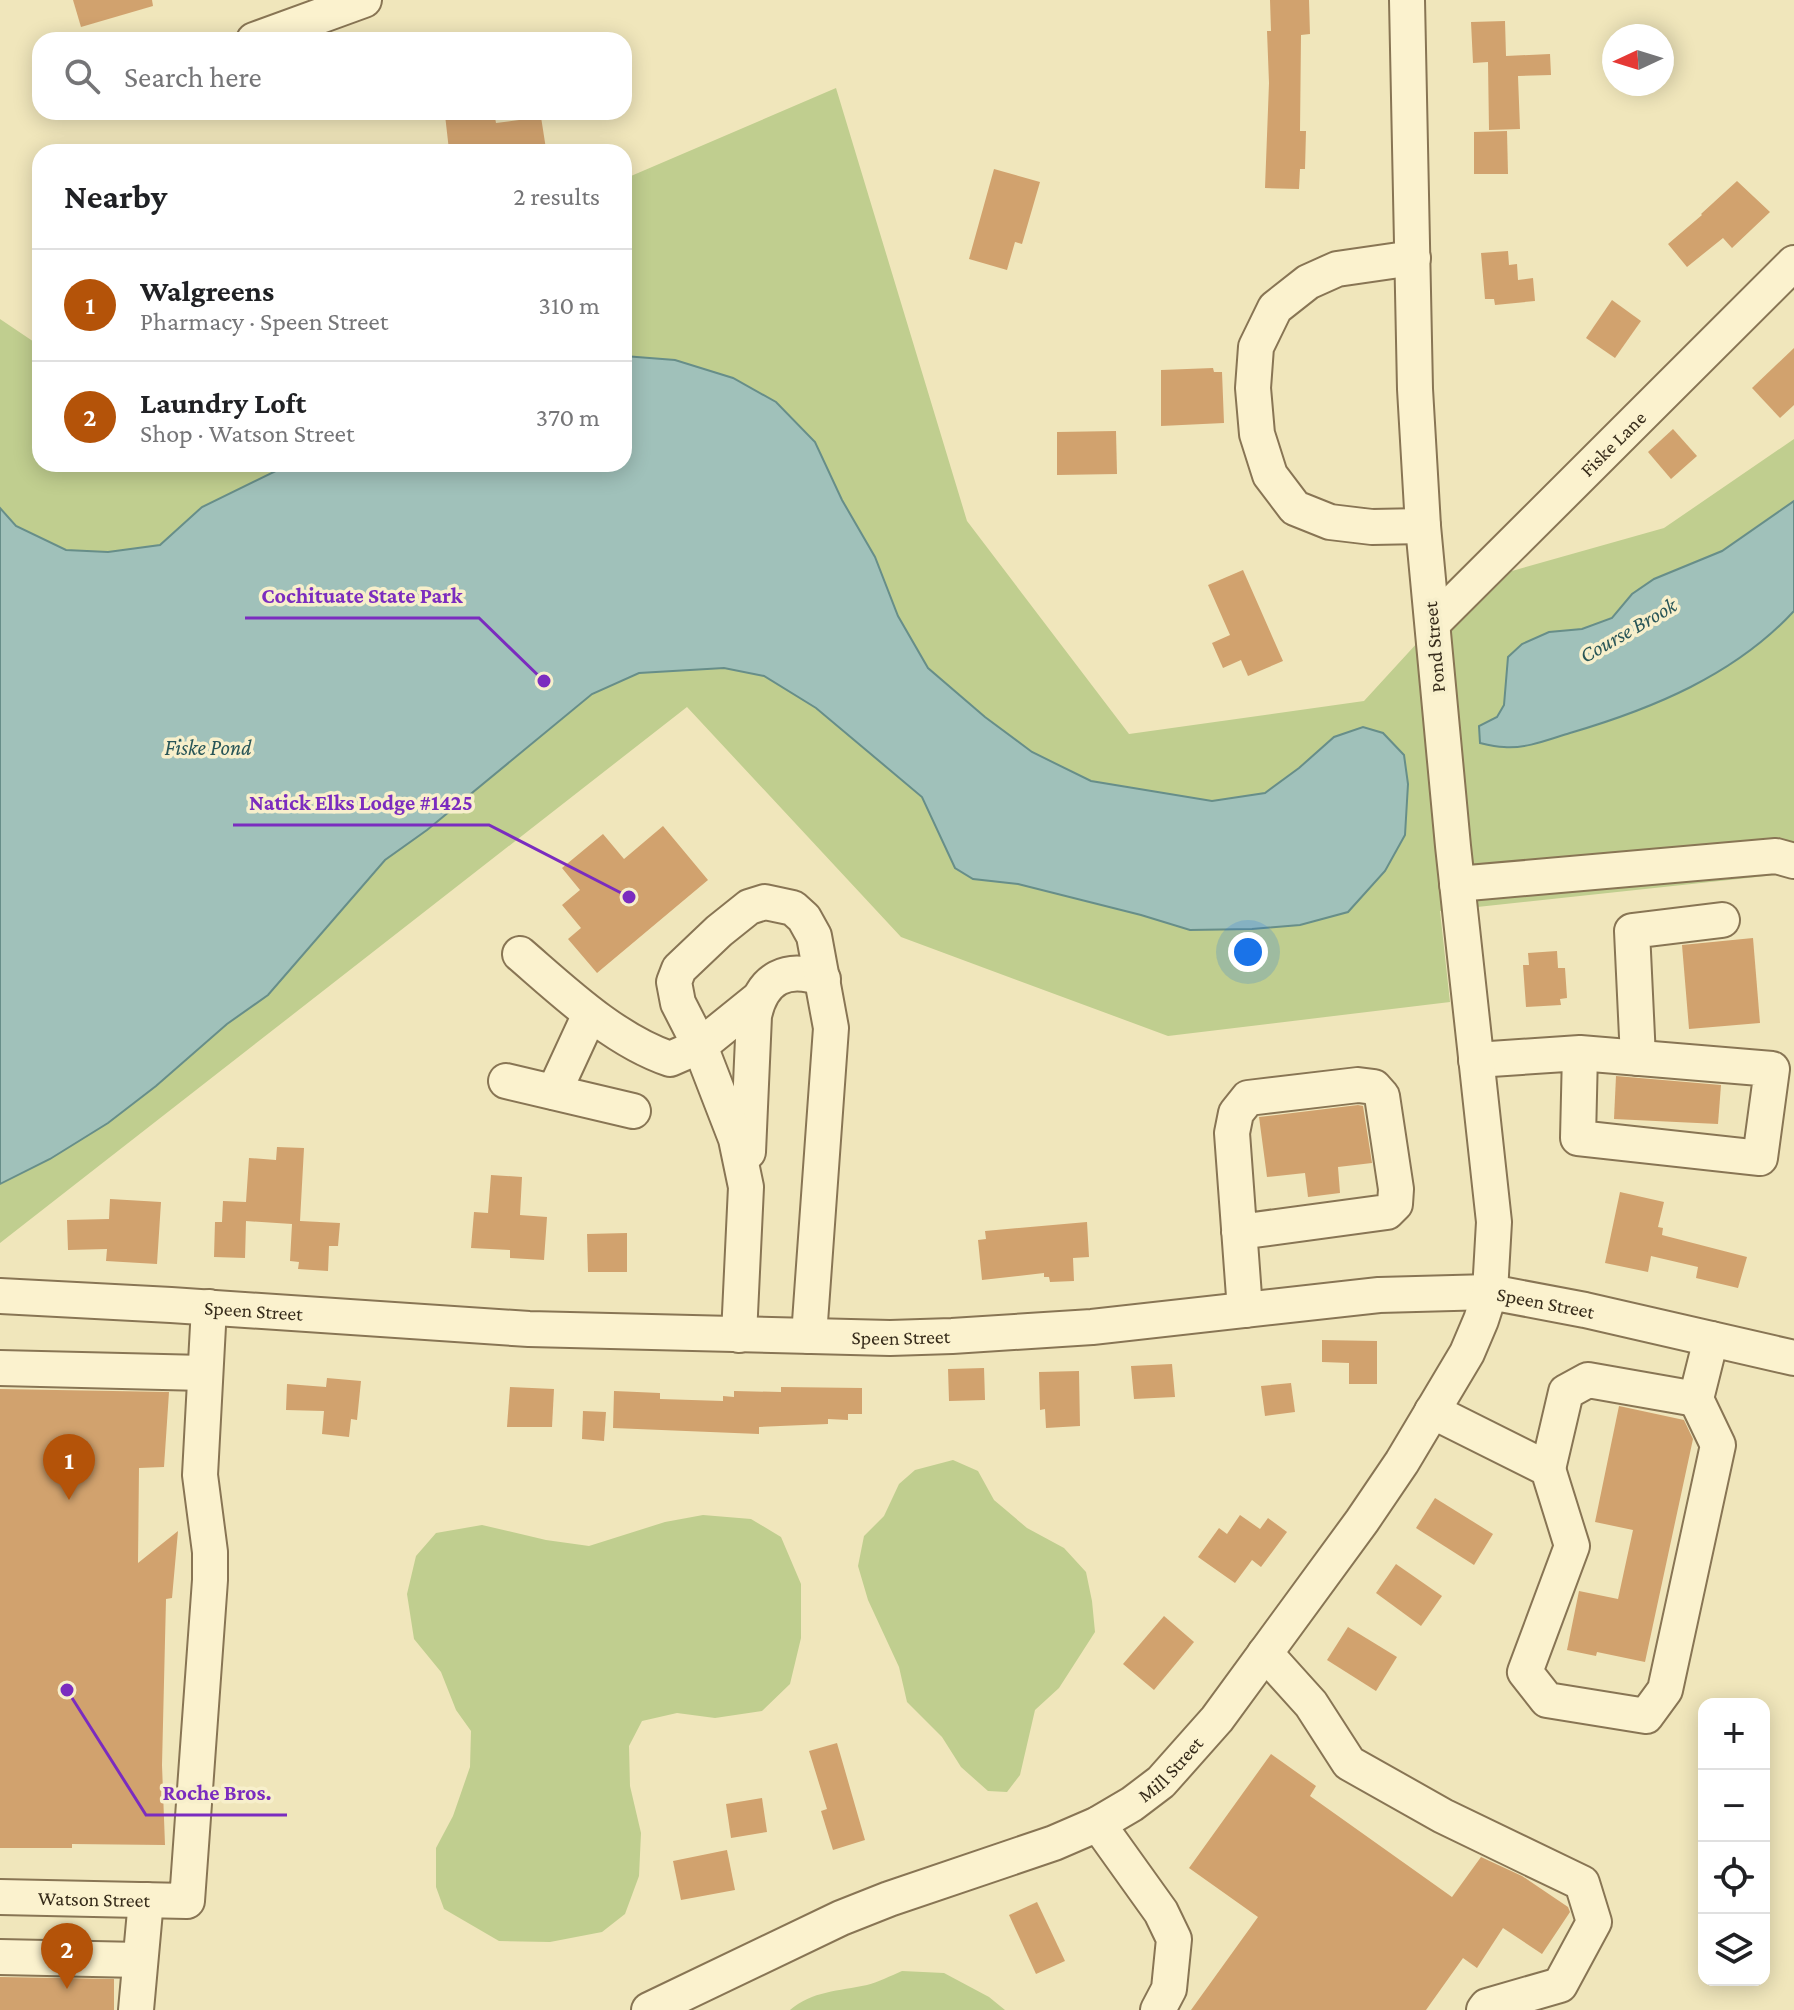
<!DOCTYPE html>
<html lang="en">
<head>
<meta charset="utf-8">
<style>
  body { margin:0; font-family:"Crimson Pro",serif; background:#f6f6f6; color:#202124 }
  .controls { position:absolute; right:24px; bottom:24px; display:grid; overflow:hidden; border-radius:16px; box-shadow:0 4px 20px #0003 }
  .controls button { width:72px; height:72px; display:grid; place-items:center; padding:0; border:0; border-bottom:2px solid #e0e0e0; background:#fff; color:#202124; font:40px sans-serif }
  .compass { position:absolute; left:1602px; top:24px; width:72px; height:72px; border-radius:50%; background:#fff; box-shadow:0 4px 20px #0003; rotate:266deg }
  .you { position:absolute; left:1248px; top:952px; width:28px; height:28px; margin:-20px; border:6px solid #fff; border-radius:50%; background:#1a73e8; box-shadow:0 0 0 12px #1a73e833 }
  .badge { display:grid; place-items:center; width:52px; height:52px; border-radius:50%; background:#b45309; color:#fff; font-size:26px; font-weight:700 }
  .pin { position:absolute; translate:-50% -66px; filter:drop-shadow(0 2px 4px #0008) }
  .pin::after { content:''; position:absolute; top:42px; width:28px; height:24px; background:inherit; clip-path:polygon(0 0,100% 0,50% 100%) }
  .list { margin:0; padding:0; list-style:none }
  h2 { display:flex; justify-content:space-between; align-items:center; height:104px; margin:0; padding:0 32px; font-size:34px }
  h2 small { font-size:26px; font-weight:400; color:#757577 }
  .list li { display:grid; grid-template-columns:52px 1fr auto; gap:24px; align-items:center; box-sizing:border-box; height:112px; padding:0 32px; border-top:2px solid #e0e0e0 }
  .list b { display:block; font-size:30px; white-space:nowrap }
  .list p { margin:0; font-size:26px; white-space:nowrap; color:#757577 }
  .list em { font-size:26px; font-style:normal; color:#757577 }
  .icon { flex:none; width:44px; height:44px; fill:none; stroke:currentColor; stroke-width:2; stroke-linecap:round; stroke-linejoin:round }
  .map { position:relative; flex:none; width:1794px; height:2010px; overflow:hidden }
  .search { position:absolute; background:#fff; box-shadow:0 4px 20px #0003; left:32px; top:32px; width:600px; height:88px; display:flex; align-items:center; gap:20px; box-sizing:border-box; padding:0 28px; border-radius:24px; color:#757577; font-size:30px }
  .panel { position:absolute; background:#fff; box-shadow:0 4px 20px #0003; left:32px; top:144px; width:600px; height:328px; border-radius:24px }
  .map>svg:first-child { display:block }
</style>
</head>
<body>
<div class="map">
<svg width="1794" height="2010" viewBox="0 0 1794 2010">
  <rect width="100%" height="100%" fill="#f0e6bb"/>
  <g fill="#c0ce8f">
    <polygon points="836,88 967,521 1129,734 1364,701 1473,582 1664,528 1794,439 1794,873 1440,911 1450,1002 1168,1036 901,937 687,707 0,1243 0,319 40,346 40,464 624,464 624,179"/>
    <polygon points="953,1460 978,1471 994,1500 1027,1528 1064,1548 1086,1572 1092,1601 1095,1632 1059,1688 1035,1710 1020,1775 1007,1792 988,1791 961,1767 942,1737 907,1702 899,1667 868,1600 858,1566 864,1536 884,1516 899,1484 915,1470"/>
    <polygon points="703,1515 751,1519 781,1537 801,1584 801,1638 790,1684 762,1711 715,1718 677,1713 642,1721 629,1746 630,1786 641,1833 639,1876 625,1914 602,1932 550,1942 499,1941 444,1909 436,1887 436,1848 453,1816 470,1767 471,1731 456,1710 441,1672 414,1639 407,1594 416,1556 436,1533 482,1525 546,1540 589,1546 665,1522"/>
    <path d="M902,1971L944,1973L989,1997L1005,2010H790C812,1991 839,1991 867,1985C879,1982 890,1976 902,1971Z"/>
  </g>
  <g fill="#a0c1ba" stroke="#678e89" stroke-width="2">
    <polygon points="624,356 675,360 733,378 776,402 815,442 842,500 875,557 898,616 928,668 985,717 1032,752 1091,781 1212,801 1265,793 1299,768 1334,737 1363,727 1383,733 1404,755 1408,784 1405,835 1385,871 1348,912 1300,925 1252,929 1190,930 1141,915 1018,884 973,879 955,868 922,797 816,708 764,676 724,668 639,673 592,694 427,830 385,860 268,995 227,1024 156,1086 108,1123 50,1159 0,1184 0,508 16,526 66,550 108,552 160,545 202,507 290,464 624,464"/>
    <path d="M1794,501V611C1735,675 1652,709 1570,733C1550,739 1526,749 1504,747C1496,747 1488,745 1480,743L1479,726L1497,717L1504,705L1508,657L1522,644L1549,632L1582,629L1612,618L1632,594L1654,579L1722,551Z"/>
  </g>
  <g fill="#d1a26e">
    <polygon points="73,0 152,0 153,6 81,27"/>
    <polygon points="1270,0 1309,0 1310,34 1301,35 1300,131 1306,131 1305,169 1300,169 1299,189 1265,188 1269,83 1267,31 1271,31"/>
    <polygon points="1505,21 1506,56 1550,54 1551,75 1518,76 1520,129 1489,130 1488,62 1473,63 1471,22"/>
    <polygon points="466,112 494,112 496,123 541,117 546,149 496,152 496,144 449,150 445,115"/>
    <polygon points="1507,131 1508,174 1474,174 1474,132"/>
    <polygon points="994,169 1040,182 1022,244 1015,242 1007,270 969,259"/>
    <polygon points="1737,181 1770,212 1732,248 1723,238 1687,267 1668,244 1702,215 1701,214"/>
    <polygon points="1508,251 1509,265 1517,264 1518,280 1533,278 1535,301 1495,305 1494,299 1485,299 1481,253"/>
    <polygon points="1612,300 1641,321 1615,358 1586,338"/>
    <polygon points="1794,348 1794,405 1780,418 1752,388"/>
    <polygon points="1213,368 1214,372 1222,372 1224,423 1161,426 1161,370"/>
    <polygon points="1673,429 1697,456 1671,479 1648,452"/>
    <polygon points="1116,431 1117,474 1057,475 1057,432"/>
    <polygon points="1243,570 1283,661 1248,676 1241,660 1223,668 1212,643 1230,635 1208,585"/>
    <polygon points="663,826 708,880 597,973 568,939 581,928 562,905 580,890 562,868 603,834 624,859"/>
    <polygon points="1753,938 1760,1023 1689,1029 1682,945"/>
    <polygon points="1557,951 1558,968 1565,968 1567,998 1560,999 1561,1005 1526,1007 1523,965 1529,965 1528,953"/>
    <polygon points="1616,1076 1721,1085 1718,1124 1614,1119"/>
    <polygon points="1358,1105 1363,1106 1372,1163 1338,1167 1340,1193 1308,1197 1305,1173 1267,1177 1259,1117"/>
    <polygon points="277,1147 304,1148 300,1221 340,1223 338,1246 329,1246 328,1271 298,1269 299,1262 290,1261 292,1224 246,1221 245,1258 214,1257 215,1222 222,1222 223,1201 246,1202 249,1158 276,1160"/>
    <polygon points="491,1175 522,1177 520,1215 547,1217 544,1260 510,1258 510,1250 471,1248 474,1212 488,1213"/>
    <polygon points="1620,1192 1664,1202 1658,1227 1663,1228 1662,1235 1747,1257 1738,1288 1696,1278 1698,1267 1651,1256 1648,1272 1605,1263"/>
    <polygon points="110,1199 161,1202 157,1264 106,1261 107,1249 68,1250 67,1220 109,1219"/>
    <polygon points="1087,1222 1089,1257 1073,1258 1074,1281 1050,1282 1049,1277 1044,1277 1044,1273 982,1280 978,1240 986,1239 985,1231"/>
    <polygon points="627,1233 627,1272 588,1272 587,1234"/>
    <polygon points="1322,1340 1377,1341 1377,1384 1349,1384 1349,1363 1322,1362"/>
    <polygon points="1172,1364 1175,1397 1134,1399 1131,1366"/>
    <polygon points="984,1368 985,1400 949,1401 948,1369"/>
    <polygon points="1079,1371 1080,1426 1046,1428 1045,1409 1040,1410 1039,1372"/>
    <polygon points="327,1378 361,1381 357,1420 351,1419 349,1437 322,1434 324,1411 286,1410 287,1384 326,1387"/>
    <polygon points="1291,1383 1295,1412 1265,1416 1261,1386"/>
    <polygon points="510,1387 554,1389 552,1427 507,1427"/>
    <polygon points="781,1387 862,1388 862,1414 848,1414 848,1420 828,1419 828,1424 759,1427 759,1434 613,1428 614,1391 660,1393 660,1399 723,1401 723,1396 734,1397 734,1391 781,1392"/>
    <polygon points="0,1389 169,1392 164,1467 139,1468 138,1563 178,1531 172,1598 166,1599 162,1765 165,1845 72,1844 72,1848 0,1848"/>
    <polygon points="1619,1406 1684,1420 1693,1439 1645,1662 1597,1652 1596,1656 1567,1650 1579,1591 1618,1599 1633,1530 1595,1522"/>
    <polygon points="583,1411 606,1412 604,1441 582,1439"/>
    <polygon points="1435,1498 1493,1534 1474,1565 1416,1528"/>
    <polygon points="1240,1515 1260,1529 1268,1518 1287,1532 1261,1567 1252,1560 1235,1583 1198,1557 1219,1528 1227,1534"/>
    <polygon points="1396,1564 1442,1596 1421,1626 1376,1593"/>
    <polygon points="1164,1616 1194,1642 1154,1690 1123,1664"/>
    <polygon points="1348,1627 1397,1657 1376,1691 1327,1660"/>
    <polygon points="837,1743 865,1840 833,1850 821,1811 827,1809 809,1751"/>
    <polygon points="1271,1754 1316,1786 1310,1796 1452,1897 1481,1857 1522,1876 1568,1907 1570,1912 1542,1954 1503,1928 1477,1968 1463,1958 1426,2010 1191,2010 1258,1917 1189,1868"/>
    <polygon points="762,1798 767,1832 731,1838 726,1804"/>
    <polygon points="727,1850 735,1890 681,1900 673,1861"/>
    <polygon points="1037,1902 1065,1961 1036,1974 1009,1915"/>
    <polygon points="0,1977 114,1979 114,2010 0,2010"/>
  </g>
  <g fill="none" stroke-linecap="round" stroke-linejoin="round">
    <defs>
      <g id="minor">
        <polyline points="254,40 364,0"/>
        <polyline points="1413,258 1337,269 1308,282 1275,308 1256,347 1253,388 1257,434 1270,475 1295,508 1330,522 1372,527 1423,526"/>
        <path id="s1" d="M1433,623L1794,263"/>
        <polyline points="1457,884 1776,856 1794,861"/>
        <path d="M520,954C564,992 614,1040 670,1059L700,1046L757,1000"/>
        <polyline points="1638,1058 1632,931 1722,920"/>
        <polyline points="1476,1060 1580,1053 1578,1138 1760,1158 1772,1069 1580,1053"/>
        <polyline points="506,1081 633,1111"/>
        <polyline points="554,1092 590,1014"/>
        <path d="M748,1152L754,1016C762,978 787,965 823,979"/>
        <polyline points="1239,1232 1387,1212 1395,1204 1396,1189 1382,1096 1374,1087 1358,1085 1248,1098 1236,1113 1232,1133 1245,1310"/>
        <path id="s2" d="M0,1296L171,1305L529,1329L890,1338L952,1336L1092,1327L1379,1295L1490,1292L1585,1310L1794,1358"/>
        <polyline points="739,1335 746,1187 736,1139 700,1046 678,1003 674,982 679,969 719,931 749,907 765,902 793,908 804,918 814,936 831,1028 809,1336"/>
        <polyline points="0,1368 204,1373"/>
        <polyline points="1432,1411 1548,1469 1572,1546 1525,1672 1547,1700 1646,1716 1665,1690 1718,1445 1696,1399 1711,1339"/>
        <polyline points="1548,1469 1566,1392 1588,1380 1696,1399"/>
        <polyline points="1265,1653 1311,1704 1349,1763 1443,1816 1582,1883 1594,1922 1560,1985 1487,2006 1484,2010"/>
        <polyline points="1098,1824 1161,1912 1174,1939 1169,1989 1158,2010"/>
        <path id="s3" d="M0,1897L187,1901L210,1580V1552L200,1475L209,1307"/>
        <polyline points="0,1957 140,1960"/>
        <polyline points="136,2010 146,1900"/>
        <path id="s4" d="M649,2010L841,1918L889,1899L1054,1843L1098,1824L1132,1804L1161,1782L1217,1719L1362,1521L1402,1462L1439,1400L1467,1353L1481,1320L1490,1292L1494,1222L1453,846L1423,526L1415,389L1407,0"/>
      </g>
    </defs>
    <use href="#minor" stroke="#887554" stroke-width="38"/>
    <use href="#minor" stroke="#fbf2ce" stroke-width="34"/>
  </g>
  <g text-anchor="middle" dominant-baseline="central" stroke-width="7" stroke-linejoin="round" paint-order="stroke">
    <g font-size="20" fill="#362b1a" stroke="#f7efcb">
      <text stroke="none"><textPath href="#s1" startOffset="254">Fiske Lane</textPath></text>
      <text transform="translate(1434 647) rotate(-95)">Pond Street</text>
      <text stroke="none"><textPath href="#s2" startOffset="1550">Speen Street</textPath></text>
      <text stroke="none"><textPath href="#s2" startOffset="254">Speen Street</textPath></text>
      <text stroke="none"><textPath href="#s2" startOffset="902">Speen Street</textPath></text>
      <text stroke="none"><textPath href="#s4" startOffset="578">Mill Street</textPath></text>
      <text stroke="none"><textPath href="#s3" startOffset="94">Watson Street</textPath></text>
    </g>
    <g font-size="22" font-style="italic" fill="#285557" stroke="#f7efcb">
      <text transform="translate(1628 630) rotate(-30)">Course Brook</text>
      <text x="208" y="747">Fiske Pond</text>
    </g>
  </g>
  <path fill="none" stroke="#7b2cbf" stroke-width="3" d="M544 681L479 618H245M629 897L489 825H233M67 1690L146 1815H287"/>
  <g fill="#7b2cbf" stroke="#f7efcb" stroke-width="3">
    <circle cx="544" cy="681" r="8"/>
    <circle cx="629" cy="897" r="8"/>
    <circle cx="67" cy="1690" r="8"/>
  </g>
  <g font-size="22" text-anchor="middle" font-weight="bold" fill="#7b2cbf" stroke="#f7efcb" stroke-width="7" stroke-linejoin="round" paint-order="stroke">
    <text x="362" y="603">Cochituate State Park</text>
    <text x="361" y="810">Natick Elks Lodge #1425</text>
    <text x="217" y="1800">Roche Bros.</text>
  </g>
</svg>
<div class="controls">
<button>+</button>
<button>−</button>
<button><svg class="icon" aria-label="locate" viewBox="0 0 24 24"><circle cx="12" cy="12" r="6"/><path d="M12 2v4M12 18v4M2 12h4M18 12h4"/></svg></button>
<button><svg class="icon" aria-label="layers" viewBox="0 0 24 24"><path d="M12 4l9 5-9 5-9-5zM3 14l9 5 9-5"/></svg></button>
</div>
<svg class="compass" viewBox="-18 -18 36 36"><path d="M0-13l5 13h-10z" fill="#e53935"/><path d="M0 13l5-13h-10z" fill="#757577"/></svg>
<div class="you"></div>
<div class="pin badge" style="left:69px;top:1500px">1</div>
<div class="pin badge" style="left:67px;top:1989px">2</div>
<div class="search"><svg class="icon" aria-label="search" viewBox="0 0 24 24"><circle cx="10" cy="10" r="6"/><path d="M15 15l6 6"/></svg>Search here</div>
<section class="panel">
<h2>Nearby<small>2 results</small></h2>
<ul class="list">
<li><span class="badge">1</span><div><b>Walgreens</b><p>Pharmacy · Speen Street</p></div><em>310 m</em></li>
<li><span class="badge">2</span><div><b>Laundry Loft</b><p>Shop · Watson Street</p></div><em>370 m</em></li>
</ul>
</section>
</div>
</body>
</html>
